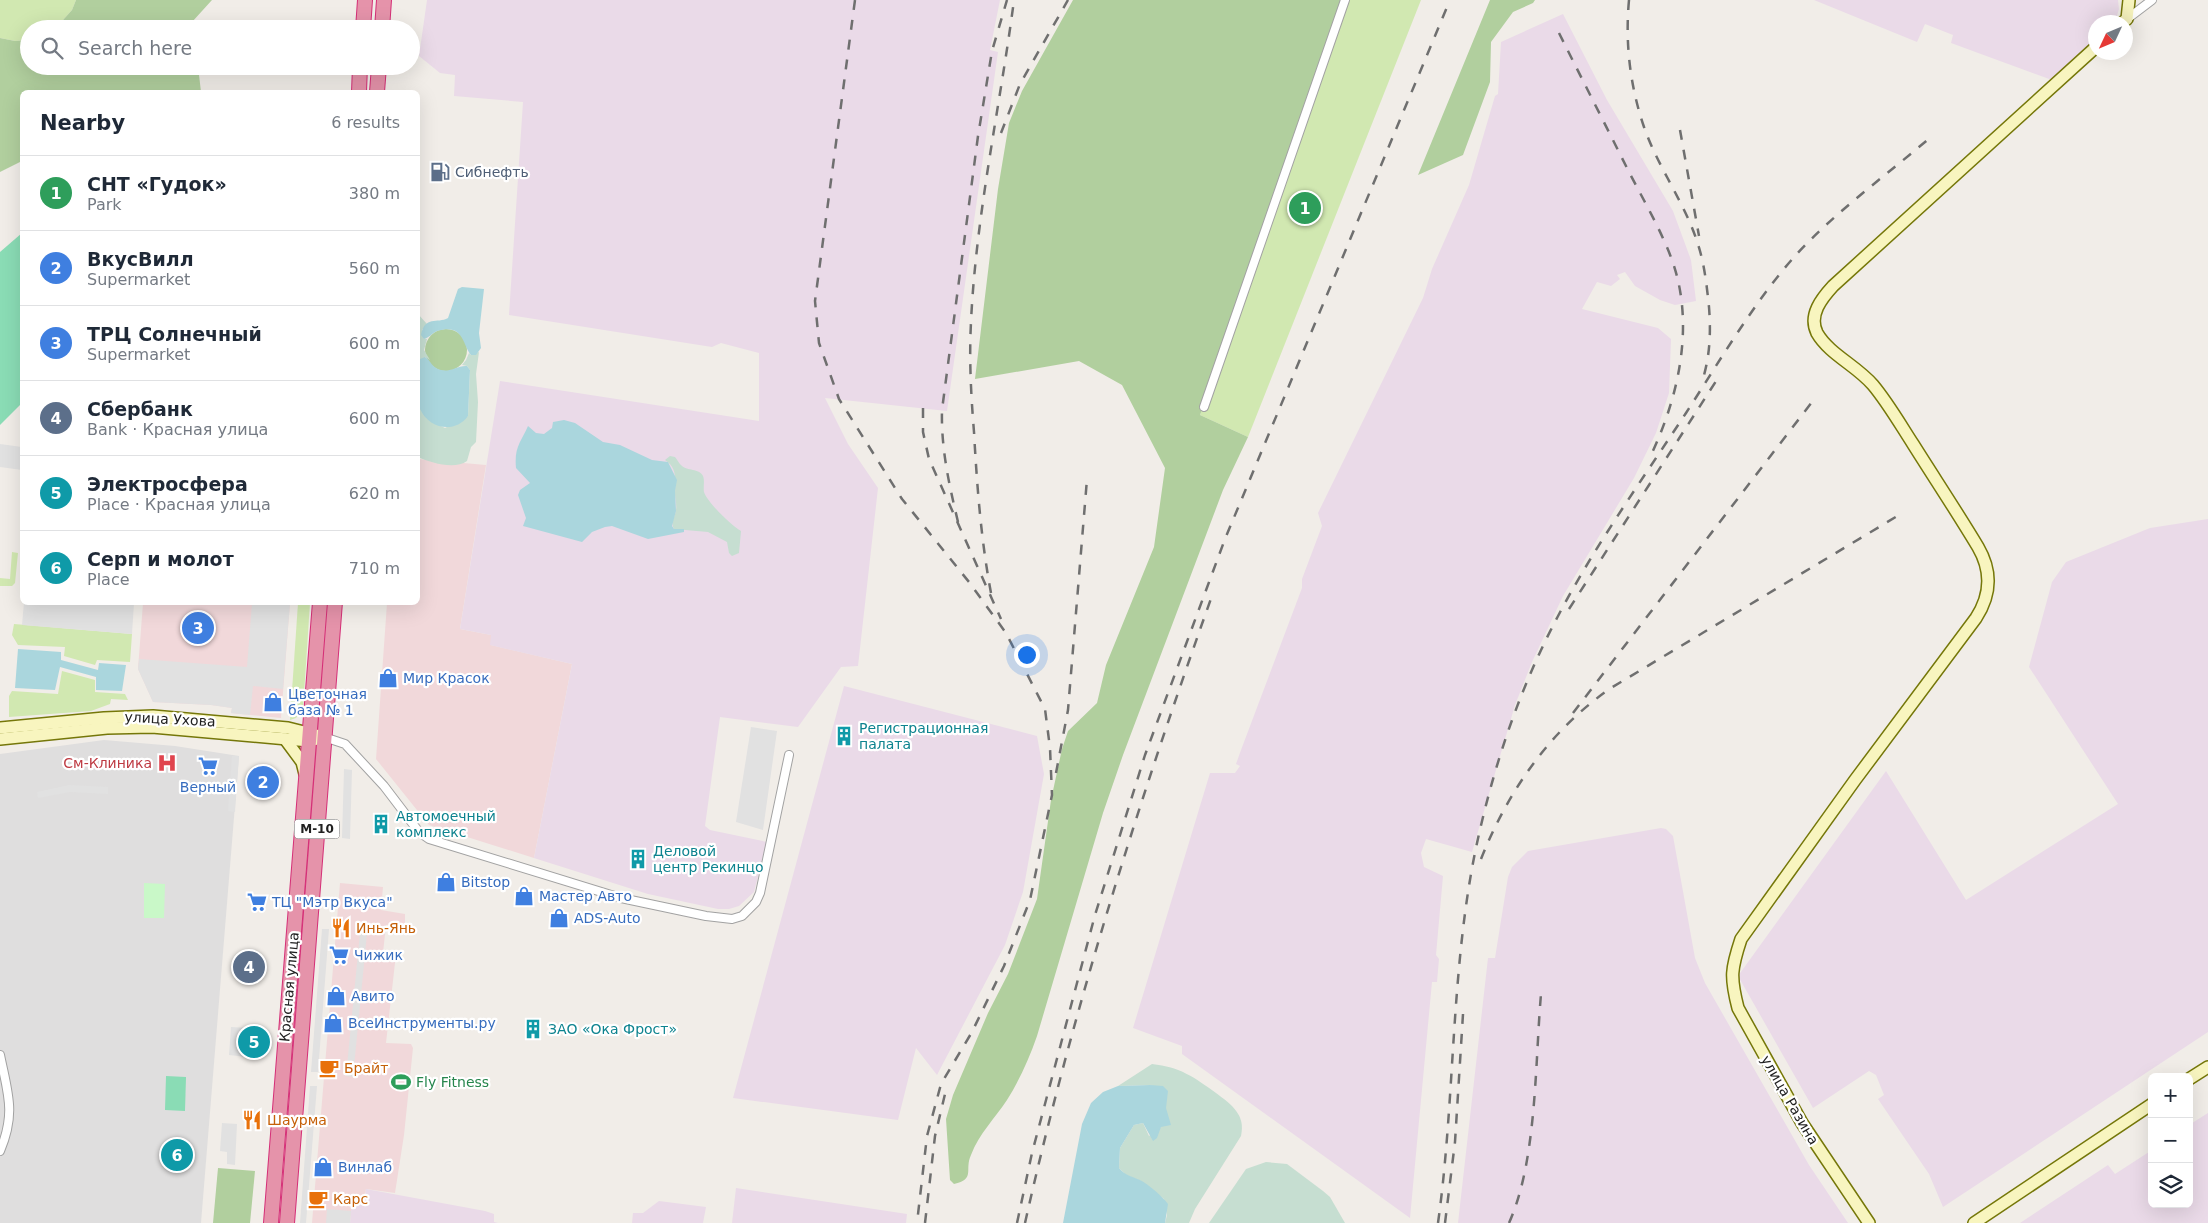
<!DOCTYPE html>
<html lang="en">
<head>
<meta charset="utf-8">
<style>
  body { margin:0; font-family:"DejaVu Sans",sans-serif; background:#f2f2f3; color:#1f2937 }
  .controls { position:absolute; right:15px; bottom:15px; display:grid; overflow:hidden; border-radius:8px; box-shadow:0 5px 20px #0002 }
  .controls button { width:45px; height:45px; display:grid; place-items:center; padding:0; border:0; border-bottom:1px solid #e0e1e3; background:#fff; color:#1f2937; font:25px sans-serif }
  .compass { position:absolute; left:2088px; top:15px; width:45px; height:45px; border-radius:50%; background:#fff; box-shadow:0 5px 20px #0002; rotate:226deg }
  .you { position:absolute; left:1026px; top:654px; width:18px; height:18px; margin:-12px; border:4px solid #fff; border-radius:50%; background:#1a73e8; box-shadow:0 0 0 8px #1a73e833 }
  .badge { display:grid; place-items:center; width:32px; height:32px; border-radius:50%; background:#cb071a; color:#fff; font-size:16px; font-weight:700 }
  .pin { position:absolute; translate:-50% -50%; border:2px solid #fff; box-shadow:0 1px 5px #0006 }
  .list { margin:0; padding:0; list-style:none }
  h2 { display:flex; justify-content:space-between; align-items:center; height:65px; margin:0; padding:0 20px; font-size:21px }
  h2 small { font-size:16px; font-weight:400; color:#747a83 }
  .list li { display:grid; grid-template-columns:32px 1fr auto; gap:15px; align-items:center; box-sizing:border-box; height:75px; padding:0 20px; border-top:1px solid #e0e1e3 }
  .list b { display:block; font-size:19px; white-space:nowrap }
  .list p { margin:0; font-size:16px; white-space:nowrap; color:#747a83 }
  .list em { font-size:16px; font-style:normal; color:#747a83 }
  .icon { flex:none; width:28px; height:28px; fill:none; stroke:currentColor; stroke-width:2; stroke-linecap:round; stroke-linejoin:round }
  .map { position:relative; flex:none; width:2208px; height:1223px; overflow:hidden }
  .search { position:absolute; background:#fff; box-shadow:0 5px 20px #0002; left:20px; top:20px; width:400px; height:55px; display:flex; align-items:center; gap:12px; box-sizing:border-box; padding:0 18px; border-radius:28px; color:#747a83; font-size:19px }
  .panel { position:absolute; background:#fff; box-shadow:0 5px 20px #0002; left:20px; top:90px; width:400px; height:515px; border-radius:8px }
  .map>svg:first-child { display:block }
</style>
</head>
<body>
<div class="map">
<svg width="2208" height="1223" viewBox="0 0 2208 1223">
  <rect width="100%" height="100%" fill="#f1ede8"/>
  <polygon fill="#dfdede" points="104,740 175,746 239,756 201,1223 0,1223 0,754"/>
  <g fill="#f1d8da">
    <polygon points="418,459 486,465 460,629 491,635 491,645 572,664 534,858 429,825 376,759 387,603 418,602"/>
    <polygon points="143,603 290,603 281,718 231,713 232,708 211,705 153,702 138,669"/>
    <polygon points="340,883 383,887 381,910 405,914 405,924 386,925 383,953 396,954 386,1043 411,1044 413,1048 404,1135 395,1193 366,1189 364,1202 352,1201 350,1223 312,1223"/>
  </g>
  <g fill="#eadae8">
    <polygon points="427,0 1000,0 990,50 998,52 947,411 825,398 848,444 878,488 858,666 841,667 798,727 720,717 705,826 710,830 767,842 754,892 739,906 729,909 718,909 648,894 534,858 572,664 490,645 491,635 460,629 500,381 759,421 759,353 721,343 712,347 509,315 523,102 454,96 455,75 440,73 419,56"/>
    <polygon points="1814,0 2118,0 2119,9 2115,22 2096,22 2095,40 2052,80 1951,43 1953,35 1925,24 1917,42"/>
    <polygon points="1563,14 1607,100 1673,211 1691,260 1696,301 1675,305 1660,300 1635,286 1625,272 1617,275 1620,279 1611,286 1597,282 1582,309 1658,328 1671,339 1669,393 1656,433 1634,478 1563,596 1532,662 1515,705 1472,852 1426,839 1421,853 1424,867 1443,876 1436,955 1439,959 1437,982 1432,982 1410,1218 1182,1054 1182,1046 1133,1028 1210,773 1235,773 1240,766 1236,764 1241,750 1302,588 1302,579 1322,526 1318,513 1423,298 1432,269 1469,185 1495,96 1498,94 1501,42"/>
    <polygon points="2208,519 2208,1032 1943,1207 1929,1174 1878,1099 1884,1095 1876,1075 1869,1071 1813,1108 1738,976 1886,771 1966,900 2118,804 2029,667 2052,582 2066,562 2150,528"/>
    <polygon points="844,686 1037,736 1044,774 1023,892 1005,945 937,1075 916,1048 898,1120 733,1098"/>
    <polygon points="1661,828 1666,829 1673,836 1695,958 1705,983 1809,1165 1848,1223 1458,1223 1488,958 1495,958 1508,877 1512,867 1528,851"/>
    <polygon points="2208,1113 2208,1223 2020,1223 2108,1165 2115,1174 2152,1150 2152,1204 2189,1204 2189,1125"/>
    <polygon points="736,1188 907,1214 906,1223 732,1223"/>
    <polygon points="366,1189 485,1211 494,1214 494,1222 498,1223 350,1223 352,1201 364,1202"/>
    <polygon points="659,1201 706,1207 703,1223 632,1223 633,1213 643,1213"/>
  </g>
  <g fill="#d1e8b1">
    <polygon points="0,0 76,0 72,10 55,29 29,29 29,40 15,41 0,38"/>
    <polygon points="1345,0 1421,0 1248,437 1200,415"/>
    <polygon points="12,552 18,553 15,583 12,586 0,586 0,578 10,579"/>
    <polygon points="298,603 310,603 303,709 296,718 290,720"/>
    <polygon points="14,624 132,634 130,662 97,660 95,665 64,656 65,647 18,645 12,635"/>
    <polygon points="62,671 95,680 95,692 125,694 128,700 111,699 110,704 91,711 9,717 9,696 12,691 58,694"/>
  </g>
  <g fill="#b1cf9e">
    <polygon points="76,0 212,0 192,22 193,29 55,29 72,10"/>
    <path d="M1073,0H1345L1200,415L1248,437L1223,490L1123,755L1103,813L1037,1036C1029,1059 1020,1079 1007,1100C995,1118 979,1134 971,1155C964,1170 976,1179 954,1184L950,1180L946,1119L953,1095L988,1013L1008,974L1037,899L1051,800L1062,749L1068,731L1097,703L1106,665L1154,547L1165,468L1122,385L1079,361L975,379L998,189L1009,123L1022,91Z"/>
    <polygon points="1490,0 1535,0 1533,3 1513,12 1491,42 1490,82 1463,155 1418,175"/>
    <polygon points="0,38 15,41 29,40 29,66 198,66 201,92 22,92 22,161 0,172"/>
    <circle cx="446" cy="350" r="21"/>
    <polygon points="218,1168 255,1171 250,1223 213,1223"/>
  </g>
  <g fill="#c6ded1">
    <path d="M418,314L427,324L422,330L424,339H427L424,350L430,360L425,357L418,402L431,421L445,428L468,416L470,370L467,366L462,365L466,360L469,353L471,355L479,352L476,374L478,402L476,442L471,447L467,461C455,470 431,463 418,457Z"/>
    <path d="M670,456L675,457C677,459 679,464 682,466C687,471 699,468 703,476C705,481 703,487 704,492C707,502 732,526 741,531L739,553L732,556L729,553L727,542L708,532L674,529C670,521 675,518 676,510C677,505 675,498 675,493C675,481 678,468 665,460Z"/>
    <path d="M1152,1064C1180,1067 1194,1077 1216,1093C1232,1105 1246,1115 1241,1136L1195,1209L1189,1223H1165L1167,1215L1164,1199L1141,1181L1126,1175L1119,1168L1120,1148L1134,1125L1143,1123L1149,1136L1161,1127L1167,1091L1150,1085L1118,1086Z"/>
    <polygon points="1266,1162 1287,1164 1323,1191 1330,1197 1345,1223 1209,1223 1246,1169"/>
  </g>
  <polygon fill="#c9f8c8" points="144,883 165,884 164,918 144,918"/>
  <g fill="#8adcb5">
    <polygon points="22,233 22,403 0,425 0,252"/>
    <polygon points="166,1076 186,1077 185,1111 165,1110"/>
  </g>
  <g fill="#e1e1e1">
    <polygon points="0,444 22,447 22,470 0,467"/>
    <polygon points="24,602 134,603 132,634 22,625"/>
    <polygon points="252,603 290,603 283,689 253,686 250,715 231,713 232,708 211,705 153,702 138,669 139,659 247,667"/>
    <polygon points="751,727 777,731 763,830 736,822"/>
    <polygon points="232,756 239,756 235,812 228,811"/>
    <polygon points="344,769 352,770 350,839 342,838"/>
    <polygon points="69,785 108,787 108,794 70,792 38,798 37,792"/>
    <polygon points="322,929 329,929 318,1072 311,1072"/>
    <polygon points="360,933 367,933 353,1077 346,1076"/>
    <polygon points="231,1027 249,1028 247,1057 229,1055"/>
    <polygon points="310,1086 317,1086 306,1223 300,1223"/>
    <polygon points="222,1123 237,1124 235,1165 227,1164 227,1152 220,1151"/>
    <polygon points="327,1209 351,1211 350,1223 326,1223"/>
  </g>
  <g fill="#aad6dd">
    <path d="M462,287L484,289L479,333L481,348L476,355H471C462,344 464,323 437,331C432,333 429,338 424,339L421,335C425,315 437,324 448,318L458,289Z"/>
    <path d="M425,357C430,360 431,365 436,368C449,375 456,365 467,366L470,370L468,416C455,434 429,429 420,409C415,397 418,377 420,365V359Z"/>
    <path d="M564,420L575,423L603,442L620,445L652,460L668,462L677,480L675,491L676,511L672,526L674,529H684V532L648,539L612,526L605,527L592,532L582,542L523,526L526,518L518,495L520,490L530,483L516,468C514,447 521,442 528,426L536,433L544,434L552,428L553,422Z"/>
    <polygon points="18,649 61,652 61,660 98,670 99,663 126,665 122,691 96,690 96,677 60,667 55,690 15,688"/>
    <path d="M1150,1085L1163,1086L1168,1091L1166,1108L1171,1125L1161,1127L1157,1138L1153,1141L1143,1123L1134,1125L1120,1148L1119,1168C1126,1176 1131,1176 1140,1180C1149,1185 1161,1195 1168,1204L1165,1223H1063L1082,1124L1091,1103L1103,1092L1118,1086Z"/>
  </g>
  <g fill="none" stroke-linecap="round" stroke-linejoin="round">
    <defs>
      <g id="street">
        <polyline points="2127,19 2152,0"/>
        <polyline points="1204,407 1345,0"/>
        <polyline points="324,737 345,744 384,786 419,832 429,839 621,898 706,916 732,919 742,916 756,902 760,893 789,755"/>
        <path d="M0,1055C8,1094 16,1113 0,1151"/>
      </g>
      <g id="secondary">
        <polyline points="2123,22 2127,19 2129,0"/>
        <polyline points="0,728 104,718 153,716 288,728 324,737"/>
        <polyline points="0,739 107,728 152,727 309,741 318,739"/>
        <polyline points="285,739 302,762 305,774"/>
        <polyline points="2189,1079 2208,1067"/>
        <path d="M1869,1223L1802,1123L1738,1008C1730,977 1731,969 1741,939L1855,780L1976,618C1991,595 1992,571 1978,547C1957,512 1935,479 1913,444C1900,424 1888,403 1873,385C1857,366 1829,354 1817,333C1808,315 1822,298 1833,286L2096,47"/>
        <polyline points="1974,1223 2152,1104"/>
      </g>
      <g id="highway">
        <polyline points="363,29 365,0"/>
        <polyline points="382,29 384,0"/>
        <polyline points="359,92 360,66"/>
        <polyline points="377,92 379,66"/>
        <polyline points="271,1223 320,602"/>
        <polyline points="287,1223 335,602"/>
      </g>
    </defs>
    <use href="#street" stroke="#a2a2a2" stroke-width="10"/>
    <use href="#secondary" stroke="#757709" stroke-width="14"/>
    <use href="#highway" stroke="#d52f77" stroke-width="16"/>
    <use href="#street" stroke="#fff" stroke-width="8"/>
    <use href="#secondary" stroke="#f8f5bf" stroke-width="11"/>
    <use href="#highway" stroke="#e593aa" stroke-width="14"/>
    <g stroke="#6f6f6f" stroke-width="2.5" stroke-dasharray="10 10" stroke-linecap="butt">
      <polyline points="855,0 815,301 819,343 839,399 902,499 969,582 1006,633 1045,709 1050,748 1052,795 1030,900 1004,966 972,1032 941,1084 927,1136 917,1223"/>
      <path d="M1629,0C1625,43 1630,86 1644,127C1659,170 1688,207 1700,251C1705,269 1707,288 1709,307C1711,333 1710,357 1702,382"/>
      <path d="M1559,33C1582,79 1606,126 1629,172C1644,201 1661,230 1672,260C1695,324 1679,396 1651,455"/>
      <polyline points="1680,130 1699,236"/>
      <polyline points="1001,133 1020,84 1068,0"/>
      <polyline points="923,408 923,432 929,459 1001,619"/>
      <path d="M958,522C949,484 941,449 942,410L978,136L992,51L1007,0"/>
      <path d="M991,593C981,540 977,486 974,432C971,395 969,359 971,322C976,214 1000,107 1014,0"/>
      <polyline points="1569,609 1720,375"/>
      <polyline points="1573,713 1812,402"/>
      <polyline points="1056,773 1068,710 1087,479"/>
      <path d="M1481,859C1508,791 1550,730 1611,688L1899,515"/>
      <polyline points="925,1223 935,1136 945,1094"/>
      <polyline points="1017,1223 1032,1153 1095,915 1145,755 1225,539 1450,0"/>
      <path d="M1025,1223C1073,1009 1139,800 1213,593"/>
      <path d="M1438,1223C1456,1094 1450,961 1479,834C1496,759 1521,686 1557,618C1594,547 1642,480 1686,413C1719,362 1756,299 1796,255C1835,212 1888,174 1932,136"/>
      <polyline points="1445,1223 1455,1142 1463,1014"/>
      <path d="M1509,1223C1537,1161 1535,1063 1541,994"/>
    </g>
  </g>
  <defs>
    <symbol id="fuel-bare" viewBox="-9 -9 18 18"><path d="M-5.5-6h7V0h2V4h1.3V-2.5L3-4.5l.8-.8L6-3V5H2.5V1h-1V6h-7ZM-4.2-4.7v3.2H.2V-4.7Z" fill="#5c6f8a" stroke="#fff" stroke-width="2.5" paint-order="stroke"/></symbol>
    <symbol id="shop-bare" viewBox="-9 -9 18 18"><path d="M-5-2.5h2.3a2.7 3.5 0 0 1 5.4 0H5L5.5 6h-11ZM-1.5-2.5h3a1.5 2.3 0 0 0-3 0Z" fill="#3f7fe0" stroke="#fff" stroke-width="2.5" paint-order="stroke"/></symbol>
    <symbol id="building-bare" viewBox="-9 -9 18 18"><path d="M-4-6H4V6H1V3H-1V6H-4ZM-2.5-4.3h1.7v1.8h-1.7ZM.8-4.3h1.7v1.8H.8ZM-2.5-1h1.7V.8h-1.7ZM.8-1h1.7V.8H.8Z" fill="#0f9aa8" stroke="#fff" stroke-width="2.5" paint-order="stroke"/></symbol>
    <symbol id="hospital-bare" viewBox="-9 -9 18 18"><path d="M-5-5h3v3.5h4V-5h3V5h-3V1.5h-4V5h-3Z" fill="#e0444e" stroke="#fff" stroke-width="2.5" paint-order="stroke"/></symbol>
    <symbol id="supermarket-bare" viewBox="-9 -9 18 18"><path d="M-6-5.5h2.5l.6 2H6L4.5 2H-2.5L-4.4-4H-6ZM-1.5 3.2a1.3 1.3 0 1 0 .1 0ZM3 3.2a1.3 1.3 0 1 0 .1 0Z" fill="#3f7fe0" stroke="#fff" stroke-width="2.5" paint-order="stroke"/></symbol>
    <symbol id="restaurant-bare" viewBox="-9 -9 18 18"><path d="M-5-6h1v4h1v-4h1v4h1v-4h1v5L-1.5 .5V6h-2V.5L-5-1ZM5-6V6H3V1.5H1.5Q1.5-4 5-6Z" fill="#e8710a" stroke="#fff" stroke-width="2.5" paint-order="stroke"/></symbol>
    <symbol id="cafe-bare" viewBox="-9 -9 18 18"><path d="M-5.5-4.5H6V0H3Q3 3.5 0 3.5H-2.5Q-5.5 3.5-5.5 0ZM3-3.2v2h1.7v-2ZM-6 4.5H4V6H-6Z" fill="#e8710a" stroke="#fff" stroke-width="2.5" paint-order="stroke"/></symbol>
    <symbol id="stadium-bare" viewBox="-9 -9 18 18"><path d="M0-5a6.5 5 0 1 0 0 10a6.5 5 0 1 0 0-10ZM-3.5-1.8h7v3.6h-7Z" fill="#2e9e5b" stroke="#fff" stroke-width="2.5" paint-order="stroke"/></symbol>
  </defs>
  <g fill-rule="evenodd">
    <use href="#fuel-bare" x="426" y="158" width="28" height="28"/>
    <use href="#shop-bare" x="374" y="664" width="28" height="28"/>
    <use href="#shop-bare" x="259" y="688" width="28" height="28"/>
    <use href="#building-bare" x="830" y="722" width="28" height="28"/>
    <use href="#hospital-bare" x="153" y="749" width="28" height="28"/>
    <use href="#supermarket-bare" x="194" y="752" width="28" height="28"/>
    <use href="#building-bare" x="367" y="810" width="28" height="28"/>
    <use href="#building-bare" x="624" y="845" width="28" height="28"/>
    <use href="#shop-bare" x="432" y="868" width="28" height="28"/>
    <use href="#shop-bare" x="510" y="882" width="28" height="28"/>
    <use href="#supermarket-bare" x="243" y="888" width="28" height="28"/>
    <use href="#shop-bare" x="545" y="904" width="28" height="28"/>
    <use href="#restaurant-bare" x="327" y="914" width="28" height="28"/>
    <use href="#supermarket-bare" x="325" y="941" width="28" height="28"/>
    <use href="#shop-bare" x="322" y="982" width="28" height="28"/>
    <use href="#shop-bare" x="319" y="1009" width="28" height="28"/>
    <use href="#building-bare" x="519" y="1015" width="28" height="28"/>
    <use href="#cafe-bare" x="315" y="1054" width="28" height="28"/>
    <use href="#stadium-bare" x="387" y="1068" width="28" height="28"/>
    <use href="#restaurant-bare" x="238" y="1106" width="28" height="28"/>
    <use href="#shop-bare" x="309" y="1153" width="28" height="28"/>
    <use href="#cafe-bare" x="304" y="1185" width="28" height="28"/>
  </g>
  <g text-anchor="middle" dominant-baseline="central" stroke-width="4.5" stroke-linejoin="round" paint-order="stroke">
    <rect fill="#fff" stroke="#646464" stroke-width="1" x="294.5" y="819.5" width="45" height="19" rx="4"/>
    <g font-size="12" font-weight="bold" fill="#212121">
      <text x="317" y="829">М-10</text>
    </g>
    <g font-size="14" fill="#4e5e75" stroke="#fff" text-anchor="start">
      <text x="455" y="172">Сибнефть</text>
    </g>
    <g font-size="14" fill="#366cbe" stroke="#fff" text-anchor="start">
      <text x="403" y="678">Мир Красок</text>
      <text x="288" y="694">Цветочная<tspan x="288" dy="16">база № 1</tspan></text>
      <text x="208" y="787" text-anchor="middle">Верный</text>
      <text x="461" y="882">Bitstop</text>
      <text x="539" y="896">Мастер Авто</text>
      <text x="272" y="902">ТЦ "Мэтр Вкуса"</text>
      <text x="574" y="918">ADS-Auto</text>
      <text x="354" y="955">Чижик</text>
      <text x="351" y="996">Авито</text>
      <text x="348" y="1023">ВсеИнструменты.ру</text>
      <text x="338" y="1167">Винлаб</text>
    </g>
    <g font-size="14" fill="#212121" stroke="#fff">
      <text transform="translate(170 719) rotate(3)">улица Ухова</text>
      <text transform="translate(289 987) rotate(-85)">Красная улица</text>
      <text transform="translate(1790 1100) rotate(60)">улица Разина</text>
    </g>
    <g font-size="14" fill="#0d838f" stroke="#fff" text-anchor="start">
      <text x="859" y="728">Регистрационная<tspan x="859" dy="16">палата</tspan></text>
      <text x="396" y="816">Автомоечный<tspan x="396" dy="16">комплекс</tspan></text>
      <text x="653" y="851">Деловой<tspan x="653" dy="16">центр Рекинцо</tspan></text>
      <text x="548" y="1029">ЗАО «Ока Фрост»</text>
    </g>
    <g font-size="14" fill="#be3a42" stroke="#fff" text-anchor="end">
      <text x="152" y="763">См-Клиника</text>
    </g>
    <g font-size="14" fill="#c56008" stroke="#fff" text-anchor="start">
      <text x="356" y="928">Инь-Янь</text>
      <text x="344" y="1068">Брайт</text>
      <text x="267" y="1120">Шаурма</text>
      <text x="333" y="1199">Карс</text>
    </g>
    <g font-size="14" fill="#27864d" stroke="#fff" text-anchor="start">
      <text x="416" y="1082">Fly Fitness</text>
    </g>
  </g>
</svg>
<div class="controls">
<button>+</button>
<button>−</button>
<button><svg class="icon" aria-label="layers" viewBox="0 0 24 24"><path d="M12 4l9 5-9 5-9-5zM3 14l9 5 9-5"/></svg></button>
</div>
<svg class="compass" viewBox="-18 -18 36 36"><path d="M0-13l5 13h-10z" fill="#e53935"/><path d="M0 13l5-13h-10z" fill="#747a83"/></svg>
<div class="you"></div>
<div class="pin badge" style="left:1305px;top:208px;background:#2e9e5b">1</div>
<div class="pin badge" style="left:263px;top:782px;background:#3f7fe0">2</div>
<div class="pin badge" style="left:198px;top:628px;background:#3f7fe0">3</div>
<div class="pin badge" style="left:249px;top:967px;background:#5c6f8a">4</div>
<div class="pin badge" style="left:254px;top:1042px;background:#0f9aa8">5</div>
<div class="pin badge" style="left:177px;top:1155px;background:#0f9aa8">6</div>
<div class="search"><svg class="icon" aria-label="search" viewBox="0 0 24 24"><circle cx="10" cy="10" r="6"/><path d="M15 15l6 6"/></svg>Search here</div>
<section class="panel">
<h2>Nearby<small>6 results</small></h2>
<ul class="list">
<li><span class="badge" style="background:#2e9e5b">1</span><div><b>СНТ «Гудок»</b><p>Park</p></div><em>380 m</em></li>
<li><span class="badge" style="background:#3f7fe0">2</span><div><b>ВкусВилл</b><p>Supermarket</p></div><em>560 m</em></li>
<li><span class="badge" style="background:#3f7fe0">3</span><div><b>ТРЦ Солнечный</b><p>Supermarket</p></div><em>600 m</em></li>
<li><span class="badge" style="background:#5c6f8a">4</span><div><b>Сбербанк</b><p>Bank · Красная улица</p></div><em>600 m</em></li>
<li><span class="badge" style="background:#0f9aa8">5</span><div><b>Электросфера</b><p>Place · Красная улица</p></div><em>620 m</em></li>
<li><span class="badge" style="background:#0f9aa8">6</span><div><b>Серп и молот</b><p>Place</p></div><em>710 m</em></li>
</ul>
</section>
</div>
</body>
</html>
